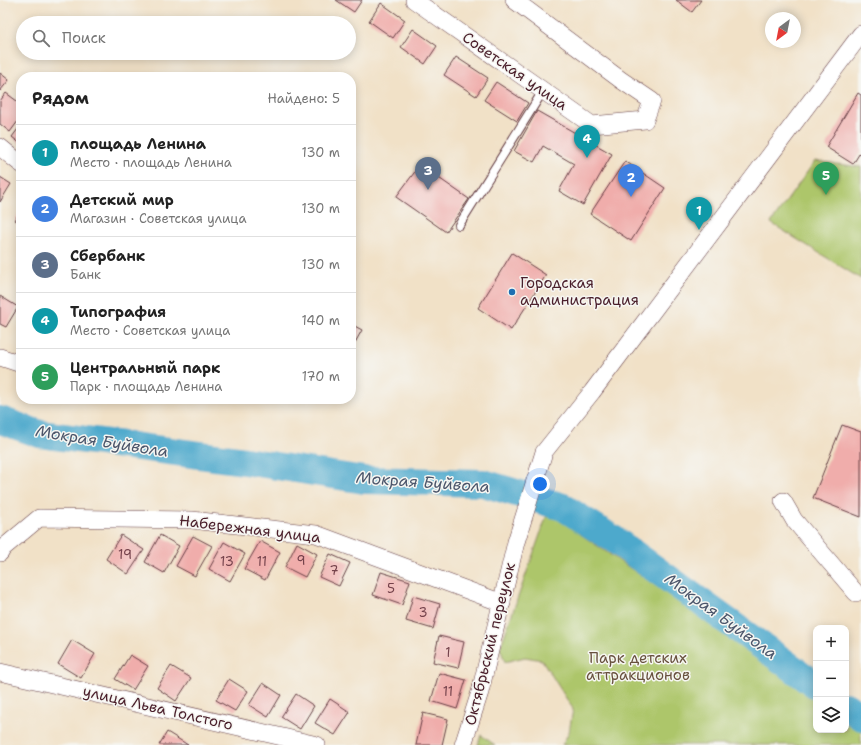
<!DOCTYPE html>
<html lang="ru">
<head>
<meta charset="utf-8">
<style>
  body { margin:0; font-family:"Shantell Sans",sans-serif; background:#f2f2f2; color:#222 }
  .controls { position:absolute; right:12px; bottom:12px; display:grid; overflow:hidden; border-radius:8px; box-shadow:0 2px 10px #0003 }
  .controls button { width:36px; height:36px; display:grid; place-items:center; padding:0; border:0; border-bottom:1px solid #e0e0e0; background:#fff; color:#222; font:20px sans-serif }
  .compass { position:absolute; left:765px; top:12px; width:36px; height:36px; border-radius:50%; background:#fff; box-shadow:0 2px 10px #0003; rotate:212deg }
  .you { position:absolute; left:540px; top:484px; width:14px; height:14px; margin:-10px; border:3px solid #fff; border-radius:50%; background:#1a73e8; box-shadow:0 0 0 6px #1a73e833 }
  .badge { display:grid; place-items:center; width:26px; height:26px; border-radius:50%; background:#db2777; color:#fff; font-size:13px; font-weight:700 }
  .pin { position:absolute; translate:-50% -33px; filter:drop-shadow(0 1px 2px #0008) }
  .pin::after { content:''; position:absolute; top:21px; width:14px; height:12px; background:inherit; clip-path:polygon(0 0,100% 0,50% 100%) }
  .list { margin:0; padding:0; list-style:none }
  h2 { display:flex; justify-content:space-between; align-items:center; height:52px; margin:0; padding:0 16px; font-size:17px }
  h2 small { font-size:13px; font-weight:400; color:#767676 }
  .list li { display:grid; grid-template-columns:26px 1fr auto; gap:12px; align-items:center; box-sizing:border-box; height:56px; padding:0 16px; border-top:1px solid #e0e0e0 }
  .list b { display:block; font-size:15px; white-space:nowrap }
  .list p { margin:0; font-size:13px; white-space:nowrap; color:#767676 }
  .list em { font-size:13px; font-style:normal; color:#767676 }
  .icon { flex:none; width:22px; height:22px; fill:none; stroke:currentColor; stroke-width:2; stroke-linecap:round; stroke-linejoin:round }
  .map { position:relative; flex:none; width:861px; height:745px; overflow:hidden }
  .search { position:absolute; background:#fff; box-shadow:0 2px 10px #0003; left:16px; top:16px; width:340px; height:44px; display:flex; align-items:center; gap:10px; box-sizing:border-box; padding:0 14px; border-radius:22px; color:#767676; font-size:15px }
  .panel { position:absolute; background:#fff; box-shadow:0 2px 10px #0003; left:16px; top:72px; width:340px; height:332px; border-radius:16px }
  .map>svg:first-child { display:block }
</style>
</head>
<body>
<div class="map">
<svg width="861" height="745" viewBox="0 0 861 745">
  <rect width="100%" height="100%" fill="#f6f6f2"/>
  <filter id="ink" filterUnits="userSpaceOnUse"><feTurbulence type="fractalNoise" baseFrequency=".025" numOctaves="2"/><feDisplacementMap in="SourceGraphic" scale="8" xChannelSelector="R" yChannelSelector="G"/><feConvolveMatrix kernelMatrix="1 2 1 2 8 2 1 2 1" color-interpolation-filters="sRGB"/></filter>
  <filter id="wash" filterUnits="userSpaceOnUse"><feTurbulence type="fractalNoise" baseFrequency=".012" numOctaves="4" result="noise"/><feDisplacementMap in="SourceGraphic" scale="16" xChannelSelector="R" yChannelSelector="G"/><feGaussianBlur stdDeviation="0.9" result="paint"/><feColorMatrix in="noise" values="0 0 0 0 0 0 0 0 0 0 0 0 0 0 0 0 0 1.4 0 .05"/><feComposite in="paint" operator="in"/></filter>
  <g filter="url(#wash)">
    <rect width="100%" height="100%" fill="#f1e1c7"/>
    <g fill="#adc66b" stroke="#7c724b">
      <polygon points="815,161 861,167 861,279 771,223"/>
      <polygon points="548,512 816,695 816,730 846,730 846,716 861,726 861,745 562,745 569,732 573,709 542,660 525,657 505,662 500,648"/>
      <polygon points="481,735 495,745 478,745"/>
    </g>
    <g fill="none" stroke-linecap="round" stroke-linejoin="round">
      <g stroke="#4ea9cc" stroke-width="28">
        <polyline points="0,420 40,434 245,461 364,480 483,483 563,507 615,540 816,685"/>
        <polyline points="846,706 861,717"/>
      </g>
    </g>
    <g id="blocks">
      <g fill="#f0adab">
        <polygon points="336,0 362,0 354,12"/>
        <polygon points="676,0 701,0 692,12"/>
        <polygon points="381,3 405,20 393,38 369,21"/>
        <polygon points="413,29 437,46 425,64 401,47"/>
        <polygon points="456,57 488,78 476,96 444,75"/>
        <polygon points="0,73 9,80 0,91"/>
        <polygon points="496,82 528,103 517,121 484,100"/>
        <polygon points="6,93 21,104 21,117 10,132 0,124 0,101"/>
        <polygon points="858,93 861,95 861,151 853,164 826,147"/>
        <polygon points="537,111 612,154 583,205 559,191 574,164 543,146 534,162 514,151"/>
        <polygon points="21,125 21,144 12,137"/>
        <polygon points="625,161 665,188 631,241 590,214"/>
        <polygon points="420,165 469,199 446,232 396,197"/>
        <polygon points="0,177 11,184 0,202"/>
        <polygon points="21,210 21,224 15,220"/>
        <polygon points="512,253 546,275 511,330 478,308"/>
        <polygon points="0,296 18,307 6,327 0,324"/>
        <polygon points="351,324 362,330 351,350"/>
        <polygon points="842,425 861,432 861,517 813,498"/>
        <polygon points="121,535 144,550 128,574 106,559"/>
        <polygon points="160,535 179,546 164,573 145,562"/>
        <polygon points="193,536 212,546 195,576 176,566"/>
        <polygon points="260,541 280,552 265,580 244,569"/>
        <polygon points="224,542 245,554 230,581 209,569"/>
        <polygon points="297,543 317,554 305,577 285,567"/>
        <polygon points="330,554 350,563 339,586 319,577"/>
        <polygon points="381,572 410,581 402,605 373,595"/>
        <polygon points="413,596 440,604 433,629 406,621"/>
        <polygon points="439,636 464,642 458,668 433,662"/>
        <polygon points="72,640 95,654 81,678 58,664"/>
        <polygon points="130,655 148,666 133,690 115,679"/>
        <polygon points="171,666 191,678 176,701 157,688"/>
        <polygon points="439,673 466,680 457,709 431,701"/>
        <polygon points="229,679 248,691 235,711 216,700"/>
        <polygon points="263,683 281,695 268,717 249,705"/>
        <polygon points="296,694 314,706 300,729 281,717"/>
        <polygon points="330,699 350,712 335,735 315,723"/>
        <polygon points="423,713 448,719 442,745 416,745"/>
        <polygon points="167,732 188,745 159,745"/>
      </g>
    </g>
  </g>
  <g filter="url(#ink)">
    <use href="#blocks" fill-opacity="0" stroke="#633c42" stroke-width="1"/>
    <g fill="none" stroke-linecap="round" stroke-linejoin="round">
      <defs>
        <polyline id="service" points="459,225 543,91"/>
        <g id="minor">
          <polyline points="414,0 592,125 645,120 652,101 621,80 514,0"/>
          <polyline points="0,147 21,164"/>
          <polyline points="0,357 21,364"/>
          <polyline points="783,501 794,520 856,593"/>
          <polyline points="0,553 3,548 39,518 192,520 316,534 502,603"/>
          <polyline points="0,672 317,745"/>
          <polyline points="463,745 480,692 516,542 544,452 592,392 861,34"/>
        </g>
      </defs>
      <use href="#service" stroke="#633c42" stroke-width="10"/>
      <use href="#minor" stroke="#633c42" stroke-width="18"/>
      <use href="#service" stroke="#fff" stroke-width="8"/>
      <use href="#minor" stroke="#fff" stroke-width="17"/>
    </g>
  </g>
  <circle fill="#1f6fb2" stroke="#f6f6f2" stroke-width="1.5" cx="512" cy="292" r="4"/>
  <g text-anchor="middle" dominant-baseline="central" stroke-width="3" stroke-linejoin="round" paint-order="stroke">
    <g font-size="13" fill="#74424b">
      <text x="125" y="554">19</text>
      <text x="301" y="560">9</text>
      <text x="227" y="561">13</text>
      <text x="262" y="561">11</text>
      <text x="334" y="570">7</text>
      <text x="391" y="588">5</text>
      <text x="423" y="612">3</text>
      <text x="448" y="652">1</text>
      <text x="448" y="691">11</text>
    </g>
    <g font-size="15" fill="#4a1f2b" stroke="#f6f6f2">
      <text transform="translate(515 71) rotate(35)">Советская улица</text>
      <text transform="translate(250 529) rotate(7)">Набережная улица</text>
      <text transform="translate(490 644) rotate(-76)">Октябрьский переулок</text>
      <text transform="translate(158 708) rotate(13)">улица Льва Толстого</text>
    </g>
    <g font-size="15" fill="#4a1f2b" stroke="#f6f6f2" text-anchor="start">
      <text x="520" y="283">Городская<tspan x="520" dy="17">администрация</tspan></text>
    </g>
    <g font-size="15" fill="#68513e" stroke="#f6f6f2">
      <text x="638" y="658">Парк детских<tspan x="638" dy="17">аттракционов</tspan></text>
    </g>
    <g font-size="16" font-style="italic" fill="#4c566b" stroke="#f6f6f2">
      <text transform="translate(102 441) rotate(9)">Мокрая Буйвола</text>
      <text transform="translate(423 482) rotate(4)">Мокрая Буйвола</text>
      <text transform="translate(721 616) rotate(36)">Мокрая Буйвола</text>
    </g>
  </g>
</svg>
<div class="controls">
<button>+</button>
<button>−</button>
<button><svg class="icon" aria-label="layers" viewBox="0 0 24 24"><path d="M12 4l9 5-9 5-9-5zM3 14l9 5 9-5"/></svg></button>
</div>
<svg class="compass" viewBox="-18 -18 36 36"><path d="M0-13l5 13h-10z" fill="#e53935"/><path d="M0 13l5-13h-10z" fill="#767676"/></svg>
<div class="you"></div>
<div class="pin badge" style="left:699px;top:230px;background:#0f9aa8">1</div>
<div class="pin badge" style="left:631px;top:197px;background:#3f7fe0">2</div>
<div class="pin badge" style="left:428px;top:190px;background:#5c6f8a">3</div>
<div class="pin badge" style="left:587px;top:158px;background:#0f9aa8">4</div>
<div class="pin badge" style="left:826px;top:195px;background:#2e9e5b">5</div>
<div class="search"><svg class="icon" aria-label="search" viewBox="0 0 24 24"><circle cx="10" cy="10" r="6"/><path d="M15 15l6 6"/></svg>Поиск</div>
<section class="panel">
<h2>Рядом<small>Найдено: 5</small></h2>
<ul class="list">
<li><span class="badge" style="background:#0f9aa8">1</span><div><b>площадь Ленина</b><p>Место · площадь Ленина</p></div><em>130 m</em></li>
<li><span class="badge" style="background:#3f7fe0">2</span><div><b>Детский мир</b><p>Магазин · Советская улица</p></div><em>130 m</em></li>
<li><span class="badge" style="background:#5c6f8a">3</span><div><b>Сбербанк</b><p>Банк</p></div><em>130 m</em></li>
<li><span class="badge" style="background:#0f9aa8">4</span><div><b>Типография</b><p>Место · Советская улица</p></div><em>140 m</em></li>
<li><span class="badge" style="background:#2e9e5b">5</span><div><b>Центральный парк</b><p>Парк · площадь Ленина</p></div><em>170 m</em></li>
</ul>
</section>
</div>
</body>
</html>
